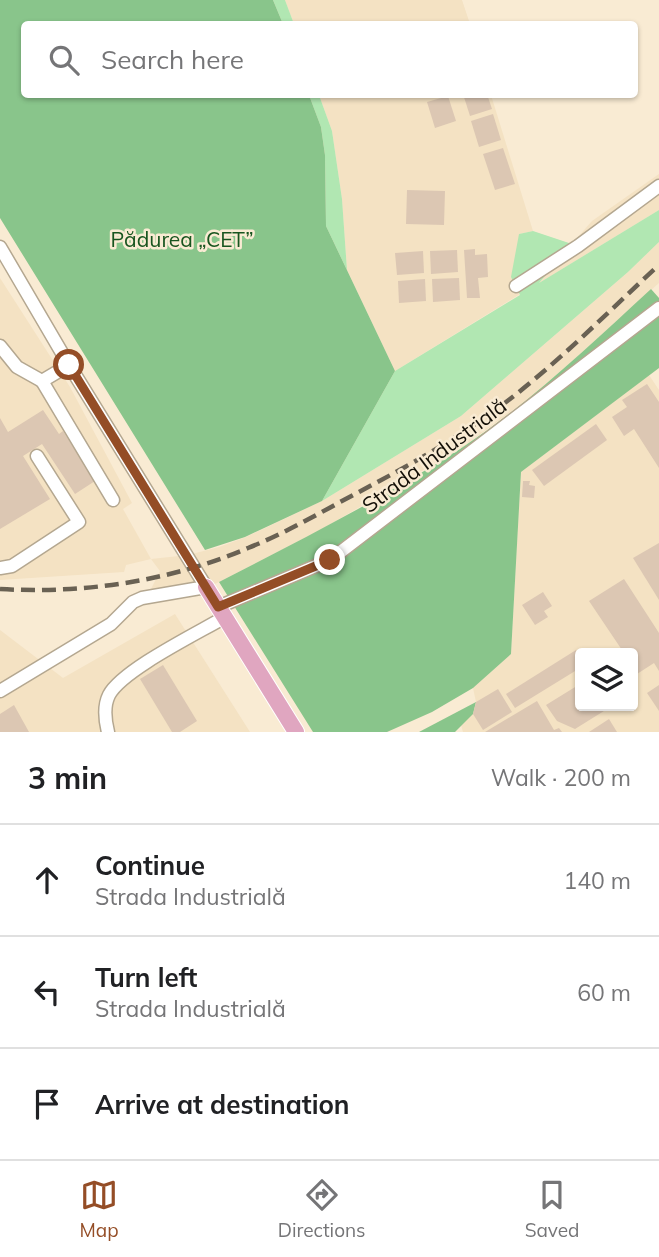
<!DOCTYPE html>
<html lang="en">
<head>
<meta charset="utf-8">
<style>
  body { margin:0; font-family:Mulish,sans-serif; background:#f6f6f6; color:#202124 }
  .controls { position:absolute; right:21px; bottom:21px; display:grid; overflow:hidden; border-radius:7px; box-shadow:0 2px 5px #0004 }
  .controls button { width:63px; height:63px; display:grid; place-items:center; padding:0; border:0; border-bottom:2px solid #e0e0e0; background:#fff; color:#202124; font:35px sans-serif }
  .stop { position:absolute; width:21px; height:21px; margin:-16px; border:5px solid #944d26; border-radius:50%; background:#fff }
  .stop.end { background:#944d26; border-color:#fff; box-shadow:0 2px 7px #0008 }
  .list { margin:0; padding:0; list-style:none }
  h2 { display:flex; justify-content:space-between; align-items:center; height:91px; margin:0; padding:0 28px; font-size:30px }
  h2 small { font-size:23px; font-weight:400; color:#757577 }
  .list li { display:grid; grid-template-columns:46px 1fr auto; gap:21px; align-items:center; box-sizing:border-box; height:112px; padding:0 28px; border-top:2px solid #e0e0e0 }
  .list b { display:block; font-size:26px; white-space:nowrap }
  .list p { margin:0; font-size:23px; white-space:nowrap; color:#757577 }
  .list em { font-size:23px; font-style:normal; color:#757577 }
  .icon { flex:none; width:38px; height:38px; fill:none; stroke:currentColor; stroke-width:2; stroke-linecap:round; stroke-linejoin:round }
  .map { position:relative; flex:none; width:659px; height:732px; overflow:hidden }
  .search { position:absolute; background:#fff; box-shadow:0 2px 5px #0004; left:21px; right:21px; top:21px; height:77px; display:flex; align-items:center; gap:18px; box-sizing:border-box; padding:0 24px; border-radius:7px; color:#757577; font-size:26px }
  .sheet { height:427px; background:#fff }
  nav { display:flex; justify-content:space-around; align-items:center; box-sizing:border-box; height:98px; border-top:2px solid #e0e0e0; background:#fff; font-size:19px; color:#757577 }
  nav a { display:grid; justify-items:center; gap:4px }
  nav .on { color:#944d26 }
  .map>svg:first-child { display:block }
</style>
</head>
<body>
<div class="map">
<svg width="659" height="732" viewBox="0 0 659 732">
  <rect width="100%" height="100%" fill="#f9ebd3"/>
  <g fill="#f4e2c3" fill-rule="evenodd">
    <polygon points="285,0 462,0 470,24 294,24"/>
    <polygon points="319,95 491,95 533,231 519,234 520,294 395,371 347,270 342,199 332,131"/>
    <polygon points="659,174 659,210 536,285 592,221"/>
    <polygon points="659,242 659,283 539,391 463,447 322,529 211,586 148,595 160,571 151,559 126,565 124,572 0,580 0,278 70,387 132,503 123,509 151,559 188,555 219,547 246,537 322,501 461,416 628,272"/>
    <path d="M649,375L659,390V732H463L461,725L476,702L473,688L511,654L521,472ZM580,653H633V706H580Z"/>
    <polygon points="175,614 250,732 0,732 0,630 63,678"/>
  </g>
  <g fill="#b1e7b2">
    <polygon points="273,0 285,0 294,24 283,24"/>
    <polygon points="309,95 319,95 332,131 342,199 347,270 326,226 325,155 321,127"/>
    <polygon points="659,210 659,242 628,272 461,416 322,501 395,371 520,295 511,277 519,234 533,231 572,244 539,283"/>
  </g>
  <g fill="#89c58b">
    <polygon points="0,0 273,0 283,24 24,24 24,94 309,95 321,127 325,155 326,226 395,371 322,501 245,537 205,550 0,218"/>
    <path d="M651,289L659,298V368L521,472L511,654L473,688L432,712L387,732H313L219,582C301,540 385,497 463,447C531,402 591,344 651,289Z"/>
    <polygon points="476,702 473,714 455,732 419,732"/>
  </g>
  <g fill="#dcc7b3">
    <polygon points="463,94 487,94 492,109 470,116"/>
    <polygon points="448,96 456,121 435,128 427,102"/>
    <polygon points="493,114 501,140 479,147 471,121"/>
    <polygon points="503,148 515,184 495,190 483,154"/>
    <polygon points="407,190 445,191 444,225 406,224"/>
    <polygon points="475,249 475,255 487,254 488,277 478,278 480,298 467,298 464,250"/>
    <polygon points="457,250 458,272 431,274 430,251"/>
    <polygon points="423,251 424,273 397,275 395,253"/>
    <polygon points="459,278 460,300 433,302 432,279"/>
    <polygon points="425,279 426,301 399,303 398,281"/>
    <polygon points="647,384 659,402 659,468 634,429 624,436 612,417 627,407 622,400"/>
    <polygon points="43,410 59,434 63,431 95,481 75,494 42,444 23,456 50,499 0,529 0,418 8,432"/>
    <polygon points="596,424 607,440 544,486 532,470"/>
    <polygon points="523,481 530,481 529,485 535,486 534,498 522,497"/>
    <polygon points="659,543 659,600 633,558"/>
    <polygon points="624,579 659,633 659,671 654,663 637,674 633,667 633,653 624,653 589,601"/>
    <polygon points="543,592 552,606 544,611 548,617 535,625 522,605"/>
    <polygon points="576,650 580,657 580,668 515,708 506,694"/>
    <polygon points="163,665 197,721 180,732 172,732 140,679"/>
    <polygon points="580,684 580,706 612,706 575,729 557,721 546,705"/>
    <polygon points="659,685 659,711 647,693"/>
    <polygon points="498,689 512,712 483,730 473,714 476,702"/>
    <polygon points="537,701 554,730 559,728 562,732 485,732"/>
    <polygon points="14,705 29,732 0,732 0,714"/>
    <polygon points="609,719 617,732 589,732"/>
  </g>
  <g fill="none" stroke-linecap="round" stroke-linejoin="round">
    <defs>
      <g id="minor">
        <polyline points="0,247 69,365 206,587 142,598 133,602 111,624 0,691"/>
        <polyline points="516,286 578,246 659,186"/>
        <polyline points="0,346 17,367 42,381 69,365"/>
        <polyline points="42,381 113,500"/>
        <polyline points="0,568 12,566 79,522 37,456"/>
        <polyline points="218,607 330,560 659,308"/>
        <path d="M108,732C105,720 103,707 109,695C122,670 198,633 225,617"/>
      </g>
      <polyline id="major" points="206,587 296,732"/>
    </defs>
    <use href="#minor" stroke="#b4a790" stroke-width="15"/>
    <use href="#major" stroke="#fff" stroke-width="18"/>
    <use href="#minor" stroke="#fff" stroke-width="12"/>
    <use href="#major" stroke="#e0a6c0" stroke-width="16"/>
    <path stroke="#696153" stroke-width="4.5" stroke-dasharray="14 7" stroke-linecap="butt" d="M0,589C84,594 171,581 248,548C286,533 321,512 357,493C410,465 462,436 510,399C563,358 610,310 659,265"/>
  </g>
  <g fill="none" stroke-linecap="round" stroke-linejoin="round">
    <polyline stroke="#944d26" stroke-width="9" points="69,365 218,607 330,560"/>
  </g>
  <g text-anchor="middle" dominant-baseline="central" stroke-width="5" stroke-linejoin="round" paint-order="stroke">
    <g font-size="21" fill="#18551f" stroke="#f9ebd3">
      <text x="182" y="239">Pădurea „CET”</text>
    </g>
    <g font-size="21" fill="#130f07" stroke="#f9ebd3">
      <text transform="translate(434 455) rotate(-37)">Strada Industrială</text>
    </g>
  </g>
</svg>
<div class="controls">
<button><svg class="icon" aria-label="layers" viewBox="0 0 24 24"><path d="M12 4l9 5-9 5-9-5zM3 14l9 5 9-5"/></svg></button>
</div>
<div class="stop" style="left:69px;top:365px"></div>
<div class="stop end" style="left:330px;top:560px"></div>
<div class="search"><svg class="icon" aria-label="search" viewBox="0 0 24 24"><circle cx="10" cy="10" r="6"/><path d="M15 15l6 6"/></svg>Search here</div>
</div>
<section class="sheet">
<h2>3 min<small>Walk · 200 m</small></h2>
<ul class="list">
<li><svg class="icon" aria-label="ahead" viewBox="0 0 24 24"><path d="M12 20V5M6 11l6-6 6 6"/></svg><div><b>Continue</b><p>Strada Industrială</p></div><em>140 m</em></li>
<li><svg class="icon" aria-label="left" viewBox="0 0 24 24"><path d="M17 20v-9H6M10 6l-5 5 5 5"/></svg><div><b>Turn left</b><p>Strada Industrială</p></div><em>60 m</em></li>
<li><svg class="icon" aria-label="arrive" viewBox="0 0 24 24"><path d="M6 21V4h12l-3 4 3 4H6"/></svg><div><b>Arrive at destination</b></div></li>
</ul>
</section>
<nav>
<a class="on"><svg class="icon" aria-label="map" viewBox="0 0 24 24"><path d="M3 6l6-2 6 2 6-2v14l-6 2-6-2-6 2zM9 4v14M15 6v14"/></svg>Map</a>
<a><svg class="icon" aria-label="directions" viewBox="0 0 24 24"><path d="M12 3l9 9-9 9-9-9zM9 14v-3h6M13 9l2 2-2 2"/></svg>Directions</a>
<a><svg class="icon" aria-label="saved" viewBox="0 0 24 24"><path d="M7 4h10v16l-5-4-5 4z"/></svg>Saved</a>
</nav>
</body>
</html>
